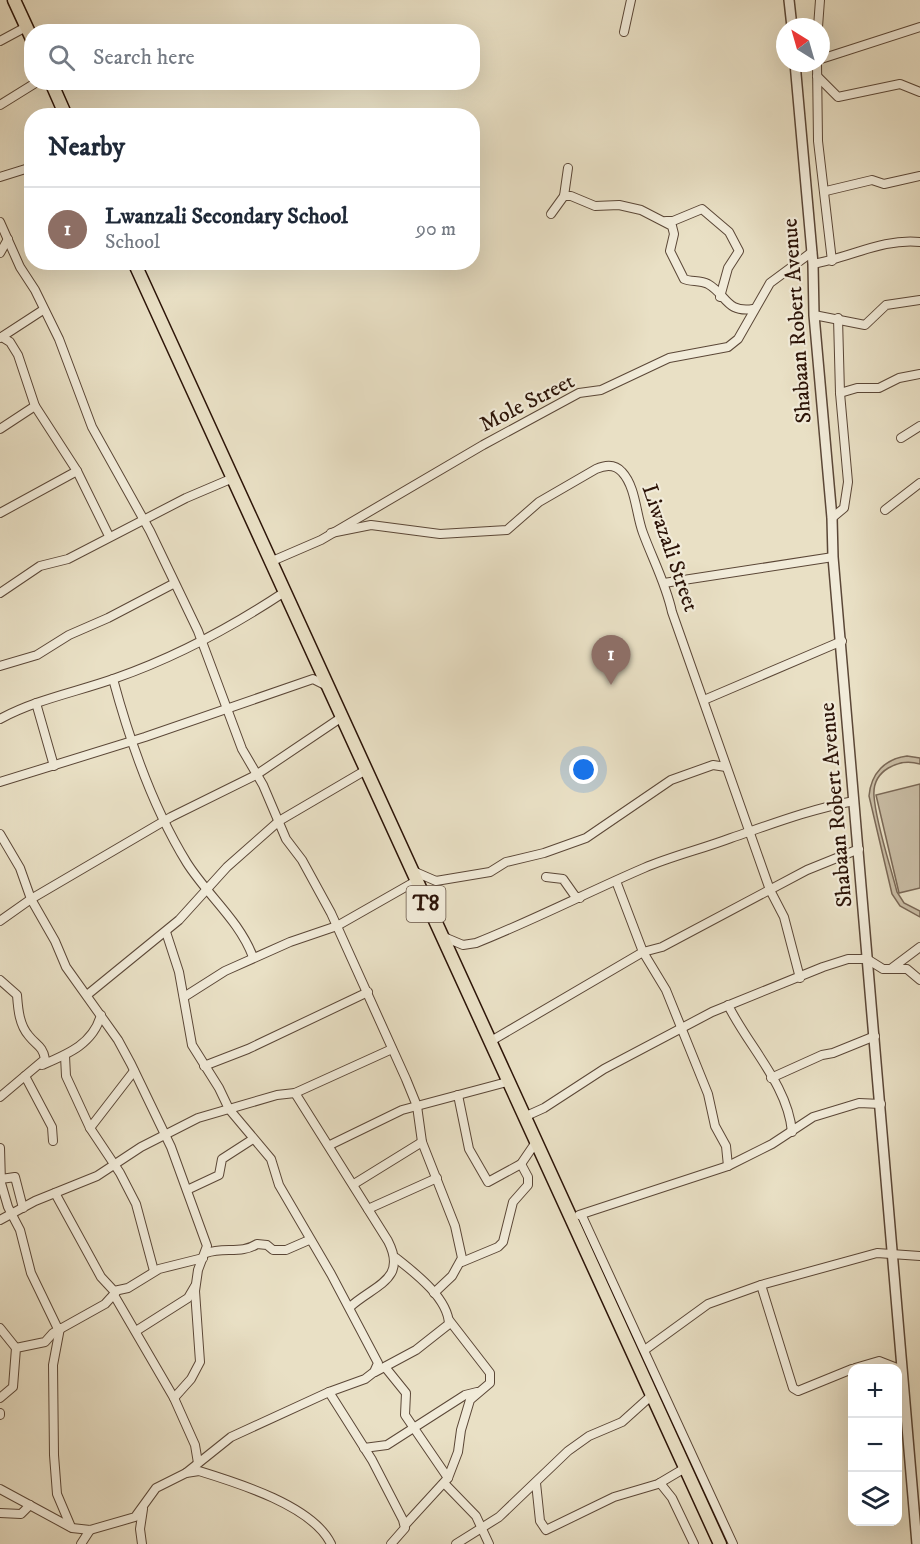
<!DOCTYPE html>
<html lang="en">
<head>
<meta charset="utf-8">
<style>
  body { margin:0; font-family:"IM FELL DW Pica",serif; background:#f6f6f7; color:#1f2937 }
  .controls { position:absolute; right:18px; bottom:18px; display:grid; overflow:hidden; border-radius:12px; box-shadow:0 6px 24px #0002 }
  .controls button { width:54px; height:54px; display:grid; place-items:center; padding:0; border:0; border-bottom:2px solid #e0e1e3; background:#fff; color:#1f2937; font:30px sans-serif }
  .compass { position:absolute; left:776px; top:18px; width:54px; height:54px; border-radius:50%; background:#fff; box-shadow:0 6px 24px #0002; rotate:323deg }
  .you { position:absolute; left:584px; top:770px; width:21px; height:21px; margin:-15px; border:4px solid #fff; border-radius:50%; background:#1a73e8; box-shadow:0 0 0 9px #1a73e833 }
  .badge { display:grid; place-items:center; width:39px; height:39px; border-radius:50%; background:#8f2418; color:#fff; font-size:20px; font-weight:700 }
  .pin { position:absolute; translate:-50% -50px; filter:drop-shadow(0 2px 3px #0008) }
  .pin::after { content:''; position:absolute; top:32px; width:21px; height:18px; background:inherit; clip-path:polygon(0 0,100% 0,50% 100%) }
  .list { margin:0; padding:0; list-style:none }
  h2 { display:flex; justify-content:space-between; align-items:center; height:78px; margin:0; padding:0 24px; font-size:26px }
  h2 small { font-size:20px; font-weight:400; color:#747a83 }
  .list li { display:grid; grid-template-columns:39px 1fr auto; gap:18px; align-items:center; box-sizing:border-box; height:84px; padding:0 24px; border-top:2px solid #e0e1e3 }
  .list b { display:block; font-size:22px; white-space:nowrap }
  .list p { margin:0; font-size:20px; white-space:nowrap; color:#747a83 }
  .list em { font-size:20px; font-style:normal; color:#747a83 }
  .icon { flex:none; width:33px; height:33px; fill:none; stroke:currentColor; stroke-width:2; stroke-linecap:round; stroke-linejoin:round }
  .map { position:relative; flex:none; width:920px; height:1544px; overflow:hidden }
  .search { position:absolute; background:#fff; box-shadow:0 6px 24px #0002; left:24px; top:24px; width:456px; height:66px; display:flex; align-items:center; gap:15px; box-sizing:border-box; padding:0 21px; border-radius:24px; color:#747a83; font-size:22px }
  .panel { position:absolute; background:#fff; box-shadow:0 6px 24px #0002; left:24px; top:108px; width:456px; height:162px; border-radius:24px }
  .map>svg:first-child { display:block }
</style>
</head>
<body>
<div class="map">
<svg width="920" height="1544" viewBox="0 0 920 1544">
  <rect width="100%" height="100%" fill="#e9e0c5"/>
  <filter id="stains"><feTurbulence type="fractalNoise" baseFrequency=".00333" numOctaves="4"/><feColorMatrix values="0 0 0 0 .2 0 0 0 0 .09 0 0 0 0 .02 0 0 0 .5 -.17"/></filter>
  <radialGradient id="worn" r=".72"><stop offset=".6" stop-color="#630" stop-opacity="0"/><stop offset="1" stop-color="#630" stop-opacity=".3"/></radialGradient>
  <g fill="#c9bda5" stroke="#7a6856" stroke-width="1.5">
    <path d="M907,756L920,758V764C899,758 872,770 874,796C876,824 890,864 897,892L904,903L920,911V917L900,906L892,894L869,796C871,773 885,759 907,756Z"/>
    <polygon points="920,784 920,888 899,893 876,795"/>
  </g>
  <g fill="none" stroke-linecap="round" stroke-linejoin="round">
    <defs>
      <g id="minor">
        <polyline points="818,27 820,0"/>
        <polyline points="624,32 631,0"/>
        <polyline points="0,41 26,27"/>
        <polyline points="821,59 920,27"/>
        <polyline points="817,63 818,141 832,261"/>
        <polyline points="817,76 838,97 900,84 920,92"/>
        <polyline points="0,105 37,82"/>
        <polyline points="0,177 32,167"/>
        <polyline points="826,191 872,180 884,184 920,176"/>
        <path d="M564,196H571L595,206L619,205L641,210L672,226L674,234L670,251L684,279C691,282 700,280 708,284C727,295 726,313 753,309"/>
        <polyline points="551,214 564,196 568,168"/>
        <polyline points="666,221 673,221 702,209 729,232 739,251 728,268 720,297"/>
        <polyline points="0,222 20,267 35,290 59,339 92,427 150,531 198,631 242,749 263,785 286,839 302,860 331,913 406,1079 417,1106 422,1142 455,1226 462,1258 452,1276 434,1293"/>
        <polyline points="0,253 8,239"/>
        <path d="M813,264C849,258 883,238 920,242"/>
        <polyline points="814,315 865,325 886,305 920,300"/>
        <polyline points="2,337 10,342 18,355 35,406 77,471 109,536"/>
        <polyline points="0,338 43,310"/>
        <polyline points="840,393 857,388 879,388 899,378 920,374"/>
        <polyline points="0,429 35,406"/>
        <polyline points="901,438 920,426"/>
        <polyline points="885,510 920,483"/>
        <polyline points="0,513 77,471"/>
        <polyline points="832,518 844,508 848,482 840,393 838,318"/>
        <path d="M331,533L371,525L440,534L507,530L539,502L596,469C605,465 615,464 622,472C636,487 636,515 643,533C653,560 666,584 672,612L770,890L784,917L800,978"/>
        <polyline points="270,562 321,540 483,445 579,393 601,390 669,358 728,347 738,339 770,283 812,252"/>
        <polyline points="664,583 833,557"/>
        <polyline points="0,593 40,566 68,559 186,498 233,478"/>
        <polyline points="0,666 37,655 69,635 108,618 173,584"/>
        <path d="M113,679C130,742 153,808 187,863C208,896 239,920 253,957"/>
        <polyline points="704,700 842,641"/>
        <polyline points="36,703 54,766"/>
        <path d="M0,719C37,699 77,692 116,678C176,657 230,628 283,593"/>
        <polyline points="0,782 145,737 313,679 325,685"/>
        <polyline points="0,834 20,868 31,899 55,941 66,967 118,1040 131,1064 171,1147 207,1246 198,1270 195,1291 200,1362 191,1379 174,1398"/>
        <polyline points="413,871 436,881 490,872 506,862 544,853 586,838 671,780 713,765 726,767"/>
        <polyline points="546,877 563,879 575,896 580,898"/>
        <polyline points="616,881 643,952 666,990 708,1094 715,1126 726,1146 728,1166"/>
        <polyline points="0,921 31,899 171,817 256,775 342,717"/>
        <polyline points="166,932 179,972 192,1045 219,1088 229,1109 271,1159 279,1185 331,1274 378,1363 374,1372 365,1379 329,1392 231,1437 186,1473"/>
        <path d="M444,937L463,945L476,943C534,920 588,892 644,868C672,856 702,849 731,838C772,824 811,809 854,801"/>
        <polyline points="892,968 920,947"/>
        <path d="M0,980L17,995C18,1008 19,1025 29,1036C36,1045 43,1046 45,1059L0,1097"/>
        <polyline points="87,995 179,920 227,867 279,821 366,770"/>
        <polyline points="184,997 225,971 290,942 337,926 416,881"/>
        <path d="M728,1005C748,1046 788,1085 792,1132"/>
        <polyline points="491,1041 643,952 662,947 807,870 859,849"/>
        <polyline points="65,1056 66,1076 90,1128 120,1173 136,1204 154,1271"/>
        <path d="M42,1065C68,1054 93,1044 101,1015"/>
        <polyline points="204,1066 248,1049 368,992"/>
        <polyline points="25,1076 52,1127 53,1141"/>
        <polyline points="771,1078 822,1055 833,1053 875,1036"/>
        <path d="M295,1093L388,1241C408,1280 374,1285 350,1307"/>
        <polyline points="458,1095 469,1149 488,1182 521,1164 536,1142"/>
        <polyline points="524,1117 544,1108 604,1069 712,1012 823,967 848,959 867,959 883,969 907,969 920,980"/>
        <polyline points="90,1128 134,1071"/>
        <polyline points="330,1145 402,1110 507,1082"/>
        <polyline points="0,1148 1,1183 8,1207 20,1230 31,1273 58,1329"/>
        <polyline points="1,1179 15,1177 23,1208"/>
        <polyline points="354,1184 422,1142"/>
        <polyline points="187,1190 219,1175 222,1159 253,1139"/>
        <polyline points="55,1193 101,1277 114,1291 128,1288 159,1269 203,1258"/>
        <polyline points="368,1209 437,1178"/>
        <polyline points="579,1215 728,1166 772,1144 813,1117 859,1103 881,1104"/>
        <polyline points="582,1216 733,1544"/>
        <polyline points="0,1220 35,1201 97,1176 141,1147 198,1118 277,1095 295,1093 392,1049"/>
        <path d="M206,1253C224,1247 242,1254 257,1244L267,1245L273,1250H286L309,1240"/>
        <polyline points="462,1262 498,1247 503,1242 513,1202 528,1185 528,1177 521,1164"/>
        <polyline points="761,1285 793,1388 798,1391 852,1369"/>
        <polyline points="114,1295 174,1398 195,1445 198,1463"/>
        <polyline points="0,1328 16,1348"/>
        <polyline points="60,1328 53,1365 54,1455 57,1494 71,1527"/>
        <polyline points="136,1331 188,1298 195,1286"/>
        <polyline points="646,1349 708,1304 761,1285 877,1253 920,1256"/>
        <polyline points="385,1367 406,1393 405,1415 448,1478"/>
        <polyline points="855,1368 879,1361 902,1370"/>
        <path d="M375,1372L416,1350L449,1324C448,1298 415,1273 396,1258"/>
        <polyline points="329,1392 372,1460 403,1520 405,1528 391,1544"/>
        <polyline points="0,1398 13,1387 16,1348 45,1342 53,1333 105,1304 116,1292"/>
        <polyline points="0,1413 0,1415"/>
        <polyline points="364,1448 387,1445 465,1395 477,1392"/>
        <polyline points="444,1483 476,1516 489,1544"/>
        <polyline points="536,1483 540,1521 546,1530 614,1497 658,1484 685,1468"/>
        <polyline points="660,1483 672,1498 694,1544"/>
        <path d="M0,1489L72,1528L90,1530L135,1517L156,1488L186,1473L199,1471C238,1483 313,1506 331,1544"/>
        <polyline points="0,1513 21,1514 30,1505"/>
        <polyline points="405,1525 448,1478 458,1452 461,1430 470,1400 490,1383 490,1373 449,1320"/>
        <polyline points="81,1544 90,1530"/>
        <polyline points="142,1544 140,1529 143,1509"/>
        <polyline points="456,1544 499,1517 568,1451 589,1436 622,1422 652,1395"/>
      </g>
      <g id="tertiary">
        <polyline points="789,0 792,27"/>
        <polyline points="795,63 813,264 814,315 832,518 833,557 917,1544"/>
      </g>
      <g id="trunk">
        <polyline points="14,0 32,39"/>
        <polyline points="51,82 66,116"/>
        <polyline points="134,262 720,1544"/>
      </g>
    </defs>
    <use href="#minor" stroke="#5b4737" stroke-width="10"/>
    <use href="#tertiary" stroke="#5b4737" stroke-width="12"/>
    <use href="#trunk" stroke="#2c1408" stroke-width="15"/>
    <use href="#minor" stroke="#f1ebd9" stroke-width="8"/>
    <use href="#tertiary" stroke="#f1ebd9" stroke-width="9"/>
    <use href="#trunk" stroke="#e9e0c5" stroke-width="12"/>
  </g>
  <g text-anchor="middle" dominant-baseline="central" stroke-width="4.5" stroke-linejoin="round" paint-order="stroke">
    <rect fill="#f1ebd9" stroke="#675447" stroke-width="1.5" x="406.5" y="886" width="39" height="36" rx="4.5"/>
    <g font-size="21" font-weight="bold" fill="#2c1408">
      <text x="426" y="904">T8</text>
    </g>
    <g font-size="22" fill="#2c1408" stroke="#f1ebd9">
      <text transform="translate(797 321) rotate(-94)">Shabaan Robert Avenue</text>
      <text transform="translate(527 403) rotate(-27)">Mole Street</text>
      <text transform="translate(670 548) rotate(71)">Liwazali Street</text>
      <text transform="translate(836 805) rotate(-95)">Shabaan Robert Avenue</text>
    </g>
  </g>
  <rect width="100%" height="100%" filter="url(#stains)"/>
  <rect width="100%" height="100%" fill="url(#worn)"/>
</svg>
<div class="controls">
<button>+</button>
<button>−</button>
<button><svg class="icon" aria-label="layers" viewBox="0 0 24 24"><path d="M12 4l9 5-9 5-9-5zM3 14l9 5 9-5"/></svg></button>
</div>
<svg class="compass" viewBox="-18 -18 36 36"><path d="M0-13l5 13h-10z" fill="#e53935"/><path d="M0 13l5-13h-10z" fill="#747a83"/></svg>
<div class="you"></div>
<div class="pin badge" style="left:611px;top:685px;background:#8d6e63">1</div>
<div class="search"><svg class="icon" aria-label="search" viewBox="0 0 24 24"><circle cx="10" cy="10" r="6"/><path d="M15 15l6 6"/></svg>Search here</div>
<section class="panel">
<h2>Nearby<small></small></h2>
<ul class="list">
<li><span class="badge" style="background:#8d6e63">1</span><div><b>Lwanzali Secondary School</b><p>School</p></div><em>90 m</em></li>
</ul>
</section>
</div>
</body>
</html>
